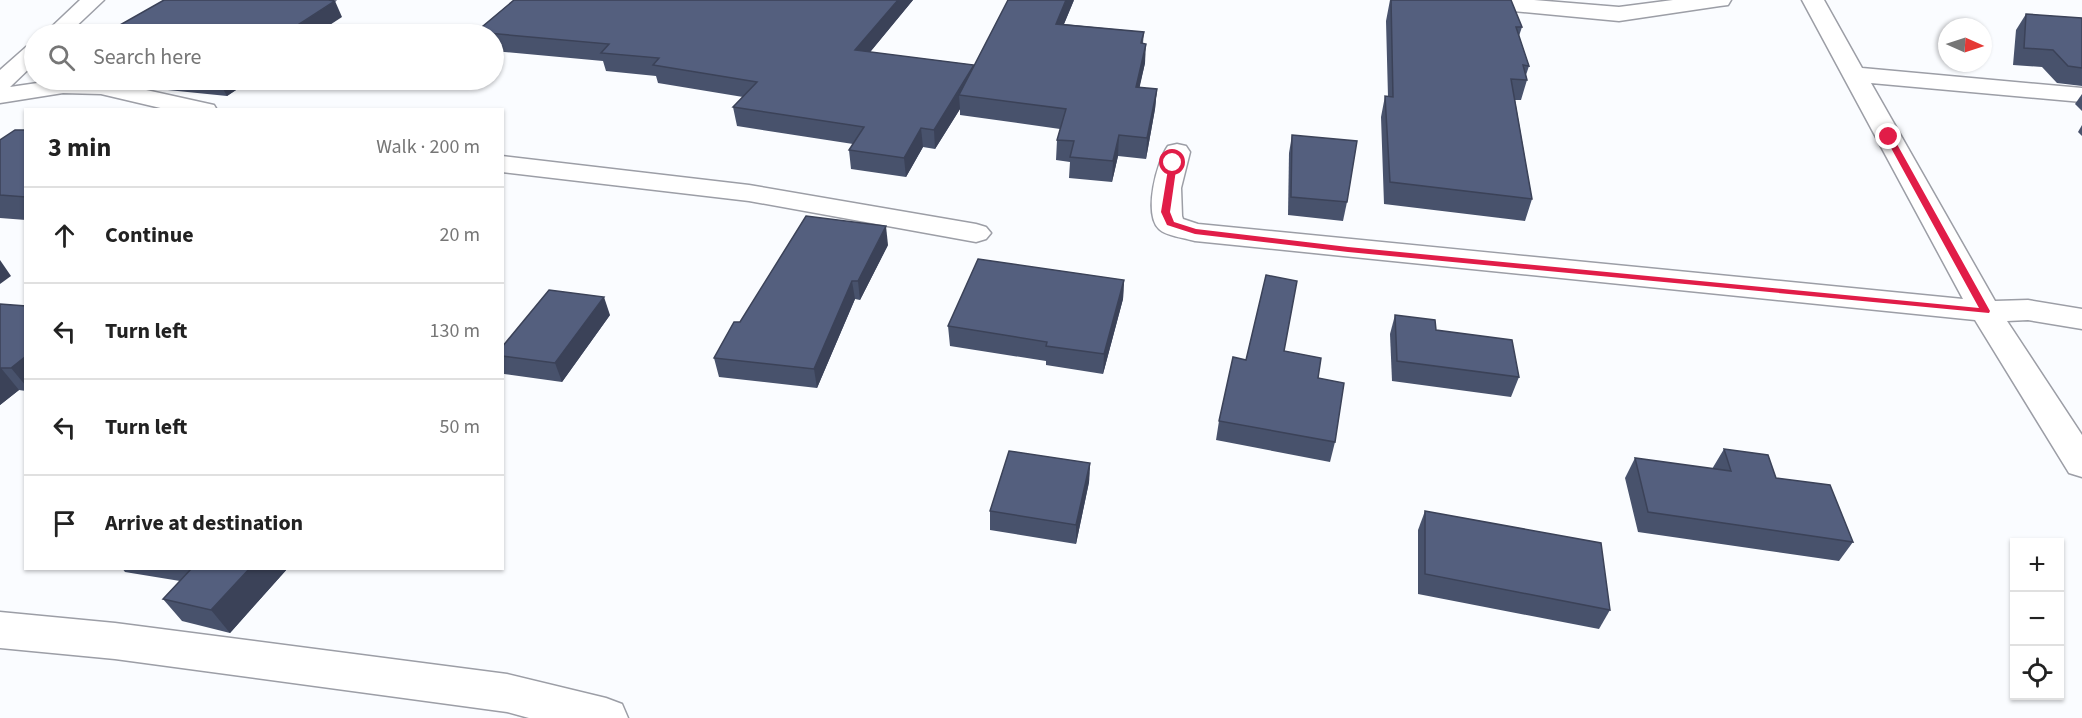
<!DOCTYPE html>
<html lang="en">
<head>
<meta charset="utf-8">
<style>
  body { margin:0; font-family:"Source Sans 3",sans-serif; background:#f6f6f6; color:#222 }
  .controls { position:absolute; right:18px; bottom:18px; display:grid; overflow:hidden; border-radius:0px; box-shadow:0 2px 4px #0004 }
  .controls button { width:54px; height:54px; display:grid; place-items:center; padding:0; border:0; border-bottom:2px solid #e0e0e0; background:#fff; color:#222; font:30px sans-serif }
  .compass { position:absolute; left:1938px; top:18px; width:54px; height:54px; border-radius:50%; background:#fff; box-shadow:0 2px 4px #0004; rotate:93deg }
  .stop { position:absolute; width:18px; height:18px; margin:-14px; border:4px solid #e11d48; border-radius:50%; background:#fff }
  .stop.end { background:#e11d48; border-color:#fff; box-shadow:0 2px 6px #0008 }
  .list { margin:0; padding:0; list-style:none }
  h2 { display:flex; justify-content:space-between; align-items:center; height:78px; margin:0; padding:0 24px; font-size:26px }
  h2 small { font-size:20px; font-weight:400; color:#767676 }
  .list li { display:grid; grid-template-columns:39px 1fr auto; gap:18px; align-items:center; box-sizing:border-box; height:96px; padding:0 24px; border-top:2px solid #e0e0e0 }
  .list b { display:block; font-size:22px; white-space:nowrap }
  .list em { font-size:20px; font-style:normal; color:#767676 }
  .icon { flex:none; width:33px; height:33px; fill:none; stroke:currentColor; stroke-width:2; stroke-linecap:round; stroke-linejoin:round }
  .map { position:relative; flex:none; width:2082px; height:718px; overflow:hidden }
  .search { position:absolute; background:#fff; box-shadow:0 2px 4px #0004; left:24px; top:24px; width:480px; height:66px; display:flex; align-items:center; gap:15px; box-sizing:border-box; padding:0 21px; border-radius:33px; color:#767676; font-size:22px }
  .panel { position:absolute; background:#fff; box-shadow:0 2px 4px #0004; left:24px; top:108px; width:480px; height:462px; border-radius:0px }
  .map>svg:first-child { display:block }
</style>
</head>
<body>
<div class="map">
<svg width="2082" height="718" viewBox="0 0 2082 718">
  <rect width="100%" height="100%" fill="#fafcff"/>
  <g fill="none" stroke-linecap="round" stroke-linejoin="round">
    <defs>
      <g id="street">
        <polygon points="80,0 104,0 68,34 44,34"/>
        <polygon points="1448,0 1534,0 1619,7 1673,0 1731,0 1728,5 1720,6 1619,21 1459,6 1451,5"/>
        <path d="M1802,0H1824L1862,68L2082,88V102L1871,83L1995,301L2028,300L2082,309V329L2028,320L2007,321L2082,435V477L2069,473L1975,320L1195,241C1185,238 1166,236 1159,229C1143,214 1157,161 1168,146L1177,144L1186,146L1190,152L1181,188L1182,216L1183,219L1198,224L1963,299Z"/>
        <polygon points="34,45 34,64 10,87 58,80 101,80 214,105 217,110 169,110 101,94 63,93 0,103 0,70 26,47"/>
        <polygon points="502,156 749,185 976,224 986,227 991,233 986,239 976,242 749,201 502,172"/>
        <polygon points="0,612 115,623 507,674 606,698 622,704 628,718 529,718 507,712 115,659 0,648"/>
      </g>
    </defs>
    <use href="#street" stroke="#9c9ea6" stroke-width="3"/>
    <use href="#street" fill="#fff" fill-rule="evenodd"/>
  </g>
  <g fill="#48526c">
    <polygon points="514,0 913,0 870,52 974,65 1074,0 1064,24 1144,32 1143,43 1145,63 1139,88 1157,89 1155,109 1146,159 1118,156 1112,182 1069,178 1070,162 1056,160 1057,140 1060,129 960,115 960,109 935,149 923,147 906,177 851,169 849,150 853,144 737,126 733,107 743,97 658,83 656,76 606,71 603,61 494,51 494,34 477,34 476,32"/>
    <polygon points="1390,0 1522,27 1519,36 1529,66 1526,75 1527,80 1521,100 1515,100 1532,199 1525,221 1384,204 1381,117 1385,96 1388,97 1386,21"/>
    <polygon points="2026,14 2082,18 2082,86 2057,83 2042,67 2013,65 2016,30"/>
    <polygon points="109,80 251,80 227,96 148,88"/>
    <polygon points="2082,94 2082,111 2075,104"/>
    <polygon points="2082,125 2082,136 2078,132"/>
    <polygon points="26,130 26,220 0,218 0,140"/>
    <polygon points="1292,135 1347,202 1343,221 1288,215 1289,153"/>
    <polygon points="888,245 860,300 855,299 817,388 719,377 714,358 740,322"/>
    <polygon points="1124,280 1123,299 1103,374 1046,365 1046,361 950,346 948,326"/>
    <polygon points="0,304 26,306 26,391 19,390 0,405"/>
    <polygon points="610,315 562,382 504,374 502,370 502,347"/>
    <polygon points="1395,315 1436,330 1519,377 1511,397 1392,381 1390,334"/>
    <polygon points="1284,351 1318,378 1335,442 1330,462 1216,440 1219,421 1246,360"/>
    <polygon points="1724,449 1776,478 1853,542 1839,561 1638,532 1625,478 1635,458 1712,469"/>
    <polygon points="1090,463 1089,482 1076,544 990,530 990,511"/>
    <polygon points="1425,511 1610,610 1599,629 1418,594 1418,530"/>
    <polygon points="122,568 288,568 230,633 182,621 163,599 180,581 125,572"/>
  </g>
  <g fill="#3b4258">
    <polygon points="898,0 913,0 857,68 855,50"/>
    <polygon points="1066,0 1074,0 1056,43 1056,24"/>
    <polygon points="335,1 342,17 316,34 284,34"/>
    <polygon points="1146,44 1145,63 1135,108 1136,87"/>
    <polygon points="975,65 959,95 960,109 935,149 934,130"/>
    <polygon points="218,80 251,80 227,96"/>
    <polygon points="1157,89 1155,109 1146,159 1147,138"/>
    <polygon points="921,128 923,147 906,177 904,158"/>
    <polygon points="1119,135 1118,156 1112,182 1113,161"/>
    <polygon points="886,226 888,245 860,300 858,281"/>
    <polygon points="0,260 11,276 0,284"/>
    <polygon points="1124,280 1123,299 1103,374 1104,354"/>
    <polygon points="852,281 855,299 817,388 814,369"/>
    <polygon points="604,297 610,315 562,382 555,363"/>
    <polygon points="26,356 26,386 11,368"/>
    <polygon points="0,368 1,368 19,390 0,405"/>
    <polygon points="1090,463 1089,482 1076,544 1076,525"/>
    <polygon points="250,568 288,568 230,633 211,610"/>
  </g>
  <g fill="#545f7e" stroke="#3b4258" stroke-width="1.5">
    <polygon points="164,0 328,0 335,1 284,34 104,34"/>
    <polygon points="514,0 898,0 855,50 974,65 934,130 921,128 904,158 849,150 864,127 733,107 757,82 653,65 659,58 601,53 609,44 476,32"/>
    <polygon points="1008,0 1066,0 1056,24 1144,32 1141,43 1146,44 1136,87 1157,89 1147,138 1119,135 1113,161 1070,157 1074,141 1057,140 1066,109 959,95"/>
    <polygon points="1391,0 1511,0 1522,27 1516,27 1529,66 1523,65 1527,80 1511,79 1532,199 1390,182 1385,96 1393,97"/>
    <polygon points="2026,14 2082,18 2082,68 2068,66 2053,50 2024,48"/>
    <polygon points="15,130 26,130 26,197 0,195 0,140"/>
    <polygon points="1292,135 1357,141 1347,202 1291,197"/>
    <polygon points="806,216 886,226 858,281 852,281 814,369 714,358 734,322 740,322"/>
    <polygon points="978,259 1124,280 1104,354 1046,346 1047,342 948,326"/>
    <polygon points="1266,275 1297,281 1284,351 1321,358 1318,378 1344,383 1335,442 1219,421 1233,357 1246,360"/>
    <polygon points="549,290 604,297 555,363 502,356 502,347"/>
    <polygon points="0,304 26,306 26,356 11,368 0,368"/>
    <polygon points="1395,315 1435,320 1436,330 1512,340 1519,377 1397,361"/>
    <polygon points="1724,449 1768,455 1776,478 1830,485 1853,542 1648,512 1635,458 1731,471"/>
    <polygon points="1009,451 1090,463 1076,525 990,511"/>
    <polygon points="1425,511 1601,543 1610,610 1425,574"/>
    <polygon points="192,568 250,568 211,610 163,599"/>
  </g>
  <polygon fill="#e11d48" points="1889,135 1893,137 1990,311 1989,313 1348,252 1195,234 1167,225 1161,212 1169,163 1173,161 1177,163 1170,212 1174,222 1196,229 1348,247 1979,308 1885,137"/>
</svg>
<div class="controls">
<button>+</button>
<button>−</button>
<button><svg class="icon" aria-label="locate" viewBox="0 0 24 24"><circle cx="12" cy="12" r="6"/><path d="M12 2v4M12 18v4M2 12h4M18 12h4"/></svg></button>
</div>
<svg class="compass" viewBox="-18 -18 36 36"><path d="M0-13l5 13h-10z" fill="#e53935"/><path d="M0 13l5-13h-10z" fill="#767676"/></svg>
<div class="stop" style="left:1173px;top:163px"></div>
<div class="stop end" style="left:1889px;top:137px"></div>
<div class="search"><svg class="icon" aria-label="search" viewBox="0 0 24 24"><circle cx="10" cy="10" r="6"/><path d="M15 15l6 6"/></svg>Search here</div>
<section class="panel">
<h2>3 min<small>Walk · 200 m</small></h2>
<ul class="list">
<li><svg class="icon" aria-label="ahead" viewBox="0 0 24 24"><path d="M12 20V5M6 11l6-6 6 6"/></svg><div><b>Continue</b></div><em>20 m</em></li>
<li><svg class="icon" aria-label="left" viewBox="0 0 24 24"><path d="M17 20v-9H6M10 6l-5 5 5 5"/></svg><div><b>Turn left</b></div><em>130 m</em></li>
<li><svg class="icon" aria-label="left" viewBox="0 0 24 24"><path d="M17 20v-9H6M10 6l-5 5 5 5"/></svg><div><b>Turn left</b></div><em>50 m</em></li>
<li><svg class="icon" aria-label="arrive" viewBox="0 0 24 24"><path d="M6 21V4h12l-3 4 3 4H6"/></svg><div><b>Arrive at destination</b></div></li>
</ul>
</section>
</div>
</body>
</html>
